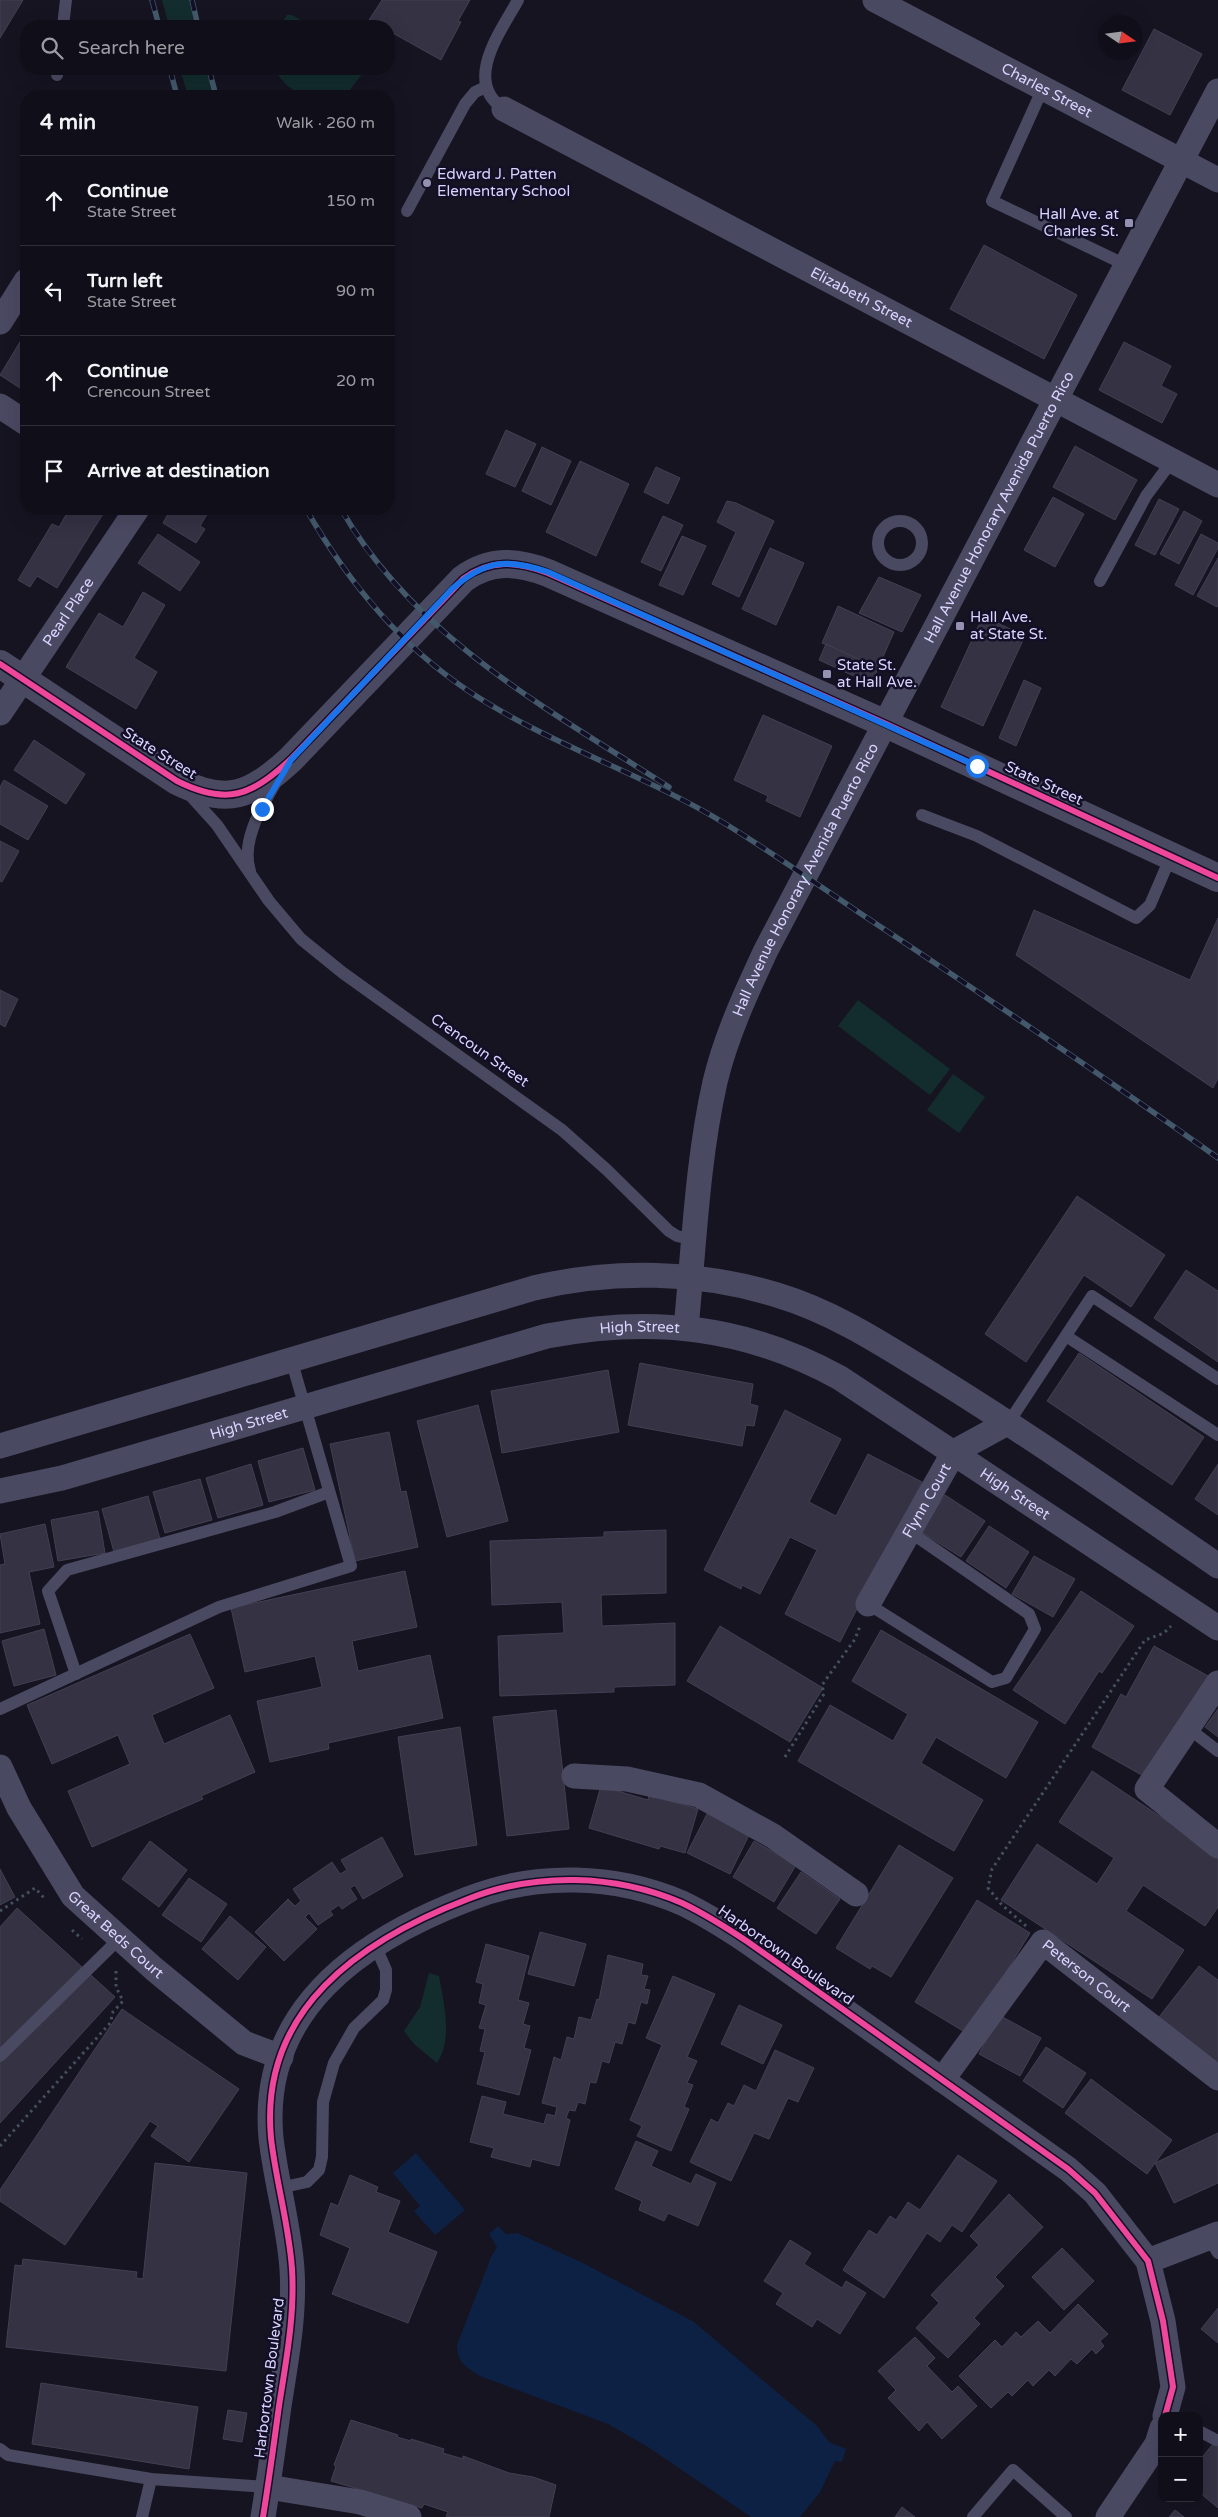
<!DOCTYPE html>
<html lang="en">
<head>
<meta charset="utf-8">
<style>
  body { margin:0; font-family:"Varela Round",sans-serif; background:#191822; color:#f1f3f6 }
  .controls { position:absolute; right:15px; bottom:15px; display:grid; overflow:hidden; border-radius:10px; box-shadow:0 5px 20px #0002 }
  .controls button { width:45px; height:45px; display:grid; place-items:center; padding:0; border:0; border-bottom:1px solid #302f38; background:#100f19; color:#f1f3f6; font:25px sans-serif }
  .compass { position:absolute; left:1098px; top:15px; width:45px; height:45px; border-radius:50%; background:#100f19; box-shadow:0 5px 20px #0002; rotate:103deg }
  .stop { position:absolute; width:15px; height:15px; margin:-11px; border:4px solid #1a73e8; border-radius:50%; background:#fff }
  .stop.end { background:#1a73e8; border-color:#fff; box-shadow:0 1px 5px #0008 }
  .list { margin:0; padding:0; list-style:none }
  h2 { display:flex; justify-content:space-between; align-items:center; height:65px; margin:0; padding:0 20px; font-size:21px }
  h2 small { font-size:16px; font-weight:400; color:#9c9ca2 }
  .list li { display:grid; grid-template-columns:32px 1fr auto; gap:15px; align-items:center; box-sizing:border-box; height:90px; padding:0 20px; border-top:1px solid #302f38 }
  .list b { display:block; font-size:19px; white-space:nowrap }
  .list p { margin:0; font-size:16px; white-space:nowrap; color:#9c9ca2 }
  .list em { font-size:16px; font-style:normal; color:#9c9ca2 }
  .icon { flex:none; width:28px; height:28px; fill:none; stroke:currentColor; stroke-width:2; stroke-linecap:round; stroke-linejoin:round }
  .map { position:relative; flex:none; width:1218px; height:2517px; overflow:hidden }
  .search { position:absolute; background:#100f19; box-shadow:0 5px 20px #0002; left:20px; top:20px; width:375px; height:55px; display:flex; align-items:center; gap:12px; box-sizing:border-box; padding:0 18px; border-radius:20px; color:#9c9ca2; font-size:19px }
  .panel { position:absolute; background:#100f19; box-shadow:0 5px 20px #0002; left:20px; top:90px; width:375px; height:425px; border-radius:20px }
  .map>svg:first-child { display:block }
</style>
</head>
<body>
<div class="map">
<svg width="1218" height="2517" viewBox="0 0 1218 2517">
  <rect width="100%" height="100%" fill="#161421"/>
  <g fill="#132c2d">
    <polygon points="162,0 192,0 199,26 169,26"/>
    <polygon points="287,15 292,15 311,26 280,26"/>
    <polygon points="180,69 209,69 216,96 188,96"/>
    <path d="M274,69H366L345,96C310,96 295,102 274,69Z"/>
    <polygon points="858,1000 950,1069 930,1095 838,1026"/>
    <polygon points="953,1074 985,1097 959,1133 927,1110"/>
    <path d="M429,1973L439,1976C444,2004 453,2039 437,2063L414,2044L404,2031L420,2007Z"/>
  </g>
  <g fill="#0d2144">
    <polygon points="416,2153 465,2210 435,2235 414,2211 420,2206 393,2173"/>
    <path d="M498,2226L506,2234L517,2233L583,2263L694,2322L817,2426L829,2442L846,2449L842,2462L835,2461L820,2492L800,2517H751L648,2447L608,2424L480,2376C465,2366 458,2364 457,2345L491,2257L497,2247L489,2234Z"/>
  </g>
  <g fill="#343243" stroke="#433f54">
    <polygon points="0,0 23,0 0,38"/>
    <polygon points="382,0 470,0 458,21 461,22 441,60 389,31 389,26 380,26 369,20"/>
    <polygon points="1154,29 1202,54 1170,115 1122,90"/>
    <polygon points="984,245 1077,295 1044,359 950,309"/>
    <polygon points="26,332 26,392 0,375"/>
    <polygon points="1124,342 1171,366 1161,386 1177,394 1162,423 1099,390"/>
    <polygon points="506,430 536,444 515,487 486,474"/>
    <polygon points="1075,446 1137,480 1115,520 1053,487"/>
    <polygon points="542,447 571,461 551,505 522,491"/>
    <polygon points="580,461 629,484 596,556 546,532"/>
    <polygon points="656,467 680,478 668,504 644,492"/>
    <polygon points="1053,497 1084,514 1055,567 1024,550"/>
    <polygon points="1159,499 1179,509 1155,555 1135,545"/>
    <polygon points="727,501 736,503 774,521 739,597 712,584 736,532 717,522"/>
    <polygon points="64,509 106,509 57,588 37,576 30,587 18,580 52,524 59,527 67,513 63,510"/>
    <polygon points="171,509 209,511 200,526 205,529 196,543 163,523"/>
    <polygon points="1184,511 1202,521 1179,564 1160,554"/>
    <polygon points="663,516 683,525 661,571 641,562"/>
    <polygon points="158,534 200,562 180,591 138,563"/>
    <polygon points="1201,534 1218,543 1218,548 1193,595 1175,585"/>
    <polygon points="682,536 706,546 683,595 659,585"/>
    <polygon points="770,548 804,563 776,625 742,609"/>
    <polygon points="1218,558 1218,605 1217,607 1197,596"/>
    <polygon points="879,577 921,595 902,632 859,613"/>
    <polygon points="143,592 165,605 134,658 157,672 136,709 66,667 99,613 123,627"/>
    <polygon points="838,606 894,632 878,668 822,643"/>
    <polygon points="983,616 1025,636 983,726 941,707"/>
    <polygon points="826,644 878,668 873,680 867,682 819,660"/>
    <polygon points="1024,680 1041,688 1016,746 999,738"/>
    <polygon points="763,715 832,746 800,817 766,801 768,796 734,780"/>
    <polygon points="34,740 85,774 66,804 14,770"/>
    <polygon points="4,780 48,806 28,840 0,824 0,787"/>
    <polygon points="0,841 19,851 2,882 0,881"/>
    <polygon points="1034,910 1190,980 1218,918 1218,1078 1213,1088 1016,955"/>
    <polygon points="0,990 18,999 5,1027 0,1024"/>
    <polygon points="1077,1196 1165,1255 1131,1307 1084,1275 1026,1362 985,1334"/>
    <polygon points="1186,1270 1218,1291 1218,1362 1154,1318"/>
    <polygon points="1079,1353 1204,1437 1172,1485 1047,1401"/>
    <polygon points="640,1363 753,1384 750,1404 758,1406 754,1426 746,1425 742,1446 628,1425"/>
    <polygon points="608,1370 619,1432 502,1453 491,1391"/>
    <polygon points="478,1405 508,1521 447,1537 417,1421"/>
    <polygon points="785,1410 841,1439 809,1502 836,1516 868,1454 922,1482 840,1642 785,1614 817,1550 790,1537 760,1594 742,1585 741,1589 704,1570"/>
    <polygon points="389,1432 401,1492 406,1491 418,1547 355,1561 330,1444"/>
    <polygon points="303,1448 315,1490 269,1502 258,1461"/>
    <polygon points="251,1464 263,1505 218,1518 206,1478"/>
    <polygon points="1218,1464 1218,1515 1195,1499"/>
    <polygon points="200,1479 212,1520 165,1533 153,1492"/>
    <polygon points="945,1495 985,1521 961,1557 921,1532"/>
    <polygon points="148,1496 160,1539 114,1552 102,1509"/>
    <polygon points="98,1511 105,1553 58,1561 51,1520"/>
    <polygon points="45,1524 54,1567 29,1572 40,1624 0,1633 0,1565 5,1564 0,1534"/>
    <polygon points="989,1526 1029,1552 1006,1588 966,1561"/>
    <polygon points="666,1530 666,1593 601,1595 602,1626 675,1623 675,1685 614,1687 614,1692 500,1696 498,1636 564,1633 562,1602 492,1605 490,1541 604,1537 604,1532"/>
    <polygon points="1034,1556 1075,1579 1053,1617 1012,1594"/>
    <polygon points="405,1571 417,1627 352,1641 358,1671 430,1655 443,1718 328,1743 329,1749 270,1762 257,1701 322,1687 315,1656 245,1672 231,1608"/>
    <polygon points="1081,1591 1134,1626 1102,1673 1099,1671 1065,1724 1013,1690"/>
    <polygon points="720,1626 823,1688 790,1742 687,1681"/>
    <polygon points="44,1629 56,1675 14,1686 2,1641"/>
    <polygon points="881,1630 1038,1722 1006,1778 936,1737 921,1763 983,1800 954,1851 798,1761 830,1705 893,1741 908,1714 852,1681"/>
    <polygon points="190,1634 214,1688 152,1715 164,1744 230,1715 255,1772 201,1796 203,1799 92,1847 68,1791 130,1764 118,1735 52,1764 27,1705"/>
    <polygon points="1154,1646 1210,1677 1147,1778 1092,1747 1121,1694 1126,1697"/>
    <polygon points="1218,1709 1218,1737 1205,1727"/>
    <polygon points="556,1710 569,1829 507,1836 493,1717"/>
    <polygon points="460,1727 477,1845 415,1855 398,1737"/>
    <polygon points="1092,1771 1218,1855 1218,1907 1205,1926 1143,1885 1126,1911 1184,1950 1152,1999 1001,1900 1037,1844 1097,1884 1114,1858 1059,1822"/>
    <polygon points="601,1786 648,1800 649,1795 698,1809 685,1853 660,1846 659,1849 589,1828"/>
    <polygon points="708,1812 750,1833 730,1874 687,1853"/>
    <polygon points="382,1837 403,1876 363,1899 355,1885 350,1888 357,1899 342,1909 339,1905 330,1911 333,1915 318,1925 309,1913 305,1917 317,1929 284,1961 255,1932 288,1899 295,1906 301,1901 293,1889 332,1862 340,1874 347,1870 341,1860"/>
    <polygon points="150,1841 187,1870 159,1907 122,1879"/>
    <polygon points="754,1841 796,1865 774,1902 733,1877"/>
    <polygon points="899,1845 953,1878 891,1977 872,1966 870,1969 836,1948"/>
    <polygon points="0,1869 15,1897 0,1905"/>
    <polygon points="801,1872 840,1899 816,1934 777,1908"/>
    <polygon points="189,1878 227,1904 201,1942 162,1915"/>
    <polygon points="977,1900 1030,1933 968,2034 915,2002"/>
    <polygon points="17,1908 115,1997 0,2123 0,1927"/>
    <polygon points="230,1916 266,1947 238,1980 202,1949"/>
    <polygon points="540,1932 586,1944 574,1986 528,1974"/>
    <polygon points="486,1944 529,1956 518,2000 529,2003 523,2024 530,2026 524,2048 531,2050 519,2095 477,2084 485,2052 480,2051 485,2029 479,2028 486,2005 479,2003 483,1984 476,1982"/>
    <polygon points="608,1955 643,1964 641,1975 648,1976 644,1989 650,1990 647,2004 641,2002 635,2024 628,2022 622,2044 615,2042 609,2063 602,2061 596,2083 590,2082 585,2104 578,2102 575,2111 569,2110 566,2118 570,2120 559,2166 532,2159 530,2167 491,2157 494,2148 470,2142 482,2096 506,2102 503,2114 544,2124 547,2114 555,2116 557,2107 542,2103 554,2057 561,2060 567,2037 574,2039 579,2017 591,2020 597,1999 599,2000"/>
    <polygon points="1199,1966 1218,1980 1218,2063 1159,2017"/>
    <polygon points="673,1976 715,1994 687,2057 697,2061 687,2083 693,2085 684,2107 689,2109 671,2151 637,2136 642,2126 630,2120 662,2045 646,2038"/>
    <polygon points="739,2005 782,2025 763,2064 721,2044"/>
    <polygon points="122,2009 239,2089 189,2162 151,2136 158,2126 150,2121 65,2245 0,2201 0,2190"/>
    <polygon points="999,2015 1041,2038 1020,2076 979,2054"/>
    <polygon points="1046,2047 1086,2073 1063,2108 1023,2081"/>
    <polygon points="775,2050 814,2068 798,2102 788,2098 769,2139 754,2133 731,2181 690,2162 711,2119 718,2123 728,2103 734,2106 744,2085 756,2091"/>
    <polygon points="1091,2079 1172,2140 1147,2174 1065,2113"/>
    <polygon points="1218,2133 1218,2183 1174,2203 1155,2163"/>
    <polygon points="636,2141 658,2151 651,2166 691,2184 696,2174 716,2183 698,2226 668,2213 664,2221 639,2210 642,2201 615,2189"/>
    <polygon points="958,2155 997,2181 962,2232 952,2225 940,2242 927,2233 884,2298 843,2270 869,2230 877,2235 890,2216 896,2220 908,2202 920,2210"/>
    <polygon points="155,2163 247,2173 226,2371 6,2347 15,2265 22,2266 23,2259 137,2272 136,2278 143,2279"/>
    <polygon points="350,2175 378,2187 376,2192 400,2201 388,2232 437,2252 408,2323 332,2294 350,2248 320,2235 331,2203 338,2206"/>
    <polygon points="1009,2194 1043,2227 995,2277 1004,2286 974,2318 980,2324 948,2358 916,2328 939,2303 931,2295 979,2245 970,2236"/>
    <polygon points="790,2240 811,2253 804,2264 842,2288 846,2281 866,2293 840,2334 817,2319 812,2327 776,2304 783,2293 764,2281"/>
    <polygon points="1062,2248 1094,2281 1064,2310 1032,2277"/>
    <polygon points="1078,2304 1108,2334 1100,2341 1104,2346 1096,2354 1092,2349 1077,2364 1071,2359 1055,2376 1049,2370 1033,2386 1028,2380 1012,2396 1008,2392 991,2408 959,2376 995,2340 1002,2347 1016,2332 1021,2337 1038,2321 1050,2333"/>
    <polygon points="1218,2308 1218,2343 1201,2329"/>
    <polygon points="915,2337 935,2358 927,2366 952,2392 958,2386 977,2406 942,2439 927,2422 919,2431 888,2398 896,2390 878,2371"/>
    <polygon points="41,2383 198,2407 189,2469 32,2444"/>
    <polygon points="228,2410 247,2413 242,2442 223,2439"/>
    <polygon points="351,2420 398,2435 397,2437 411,2441 411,2439 444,2449 443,2453 463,2459 463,2456 509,2473 533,2477 556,2485 549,2517 450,2517 446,2516 448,2512 424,2504 422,2508 331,2481 336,2466 334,2465"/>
    <polygon points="1218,2438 1218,2508 1199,2492 1199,2461"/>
    <polygon points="902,2507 915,2517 895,2517"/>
    <polygon points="1175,2510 1184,2517 1169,2517"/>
  </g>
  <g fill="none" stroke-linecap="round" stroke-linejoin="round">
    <g stroke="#44505f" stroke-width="3" stroke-dasharray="2.5 4" stroke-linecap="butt">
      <polyline points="785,1757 824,1694 822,1685 855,1639 860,1626"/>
      <polyline points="0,1911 35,1888 45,1899"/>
      <polyline points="1026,1926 1002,1905 988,1888 992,1869 1145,1640 1164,1633 1171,1626"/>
      <polyline points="72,1930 82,1939"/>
      <polyline points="0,2146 111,2022 112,2013 123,2001 116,1987 116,1968"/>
    </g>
    <g stroke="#4a4962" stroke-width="12">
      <polyline points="63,26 66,0"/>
      <polyline points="57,75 58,69"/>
      <polyline points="1043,88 992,201 1126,265"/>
      <path d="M504,109C462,82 501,31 518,0"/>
      <polyline points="407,211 465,104 475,92 486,87"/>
      <circle cx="900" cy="543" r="22"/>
      <polyline points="1100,581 1146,496 1172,461"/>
      <polyline points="189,794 217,825 269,901 301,939 343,973 562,1130 607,1170 669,1231 677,1236 695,1240"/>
      <polyline points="922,815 977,836 1136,918 1150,905 1171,856"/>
      <path d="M250,871C240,841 263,805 277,780"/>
      <polyline points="1066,1336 1218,1435"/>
      <polyline points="1009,1422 1092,1296 1218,1379"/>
      <polyline points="868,1604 992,1682 1006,1678 1035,1629 1029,1614 910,1532"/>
      <polyline points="76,1674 48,1591 67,1570 275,1512 329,1492"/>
      <polyline points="0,1709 219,1607 351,1566 291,1359"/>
      <polyline points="1188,1728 1218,1751"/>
      <polyline points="0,2056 120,1938"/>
      <polyline points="279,2188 307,2182 319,2170 322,2157 323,2102 334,2063 354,2028 383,2000 386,1990 386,1970 375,1945"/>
      <polyline points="1209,2238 1218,2253"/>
      <polyline points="1199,2431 1216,2440"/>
      <polyline points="0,2449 8,2455 151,2479 268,2487"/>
      <polyline points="142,2517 151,2479"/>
      <polyline points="973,2517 1013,2470 1066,2517"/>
    </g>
    <g stroke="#4a4962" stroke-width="25">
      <path id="s1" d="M875,0L1218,180"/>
      <path id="s2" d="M504,109L1218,485"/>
      <polyline points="0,322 26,281"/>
      <polyline points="0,406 26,423"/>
      <path id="s3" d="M0,713L137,509"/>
      <path id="s4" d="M686,1328C694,1247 697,1162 715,1082C726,1036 746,993 766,950L1218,91"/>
      <path d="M0,1446L534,1288C614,1269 698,1271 777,1295C834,1312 884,1345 934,1376C1031,1436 1124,1501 1218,1566"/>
      <path id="s5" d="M0,1491L62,1478L547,1336C652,1316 746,1326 840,1378L1218,1628"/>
      <path id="s6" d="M868,1604L954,1452L1009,1422"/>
      <polyline points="1218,1683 1147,1789 1218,1846"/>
      <path id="s7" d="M0,1767L19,1808L73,1896L154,1969L244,2043L281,2057"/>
      <polyline points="574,1776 627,1779 699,1795 773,1836 856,1894"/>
      <path id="s8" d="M942,2080L1043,1942L1218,2078"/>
      <polyline points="1148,2261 1218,2234"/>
      <polyline points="268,2487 360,2502 409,2517"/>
      <path d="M263,2517C269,2480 274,2443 279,2406C286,2361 295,2315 292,2269C289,2225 276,2182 271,2138C259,2009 361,1940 468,1899C536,1872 615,1874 682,1903C705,1914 727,1928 748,1942L1068,2169L1095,2193L1148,2261L1163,2321L1173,2387L1165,2416"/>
      <polyline points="1108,2517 1157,2444 1162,2428"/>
    </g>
    <path stroke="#4a4962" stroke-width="28" d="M0,664L177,781C227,806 251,796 291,759L463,579C490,559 517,561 548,573L886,724L1218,878"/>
    <defs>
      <g id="rail">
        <polyline points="152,0 159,26"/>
        <polyline points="192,0 198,26"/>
        <polyline points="170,69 177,96"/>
        <polyline points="209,69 216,96"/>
        <path d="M306,509C346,579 400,645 467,690C547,744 642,773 724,823C781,858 835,897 890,933C1001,1007 1110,1081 1218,1158"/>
        <path d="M341,509C414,637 549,710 669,787"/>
      </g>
    </defs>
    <use href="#rail" stroke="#43596b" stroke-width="5.5"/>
    <use href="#rail" stroke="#130f26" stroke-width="4" stroke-dasharray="11" stroke-linecap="butt"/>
    <defs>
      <g id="cycleway">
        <path d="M0,664L177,781C227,806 251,796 291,759L463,579C490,559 517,561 548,573L886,724L1218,878"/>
        <path d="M263,2517C269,2480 274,2443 279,2406C286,2361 295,2315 292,2269C289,2225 276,2182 271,2138C259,2009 361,1940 468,1899C536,1872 615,1874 682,1903C705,1914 727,1928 748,1942L1068,2169L1095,2193L1148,2261L1163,2321L1173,2387L1165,2416"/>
      </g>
    </defs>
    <use href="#cycleway" stroke="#130f26" stroke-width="9"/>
    <use href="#cycleway" stroke="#ed469a" stroke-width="6"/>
  </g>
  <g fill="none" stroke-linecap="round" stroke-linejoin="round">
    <path stroke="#1a73e8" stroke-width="6" d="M262,809L291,760L452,589C485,560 507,558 548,572L977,766"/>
  </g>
  <g fill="#9591b1" stroke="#130f26" stroke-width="2">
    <circle cx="427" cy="183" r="5"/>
    <rect x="1124" y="218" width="10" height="10" rx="2.5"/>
    <rect x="955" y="621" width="10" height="10" rx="2.5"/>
    <rect x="822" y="669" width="10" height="10" rx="2.5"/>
  </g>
  <g text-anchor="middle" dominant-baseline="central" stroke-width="5" stroke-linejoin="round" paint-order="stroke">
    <g font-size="15" fill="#d9d4ff" stroke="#130f26">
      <text stroke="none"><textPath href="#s1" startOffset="194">Charles Street</textPath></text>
      <text stroke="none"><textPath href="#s2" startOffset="404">Elizabeth Street</textPath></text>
      <text stroke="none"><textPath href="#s4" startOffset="890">Hall Avenue Honorary Avenida Puerto Rico</textPath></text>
      <text stroke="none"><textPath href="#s3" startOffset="122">Pearl Place</textPath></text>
      <text transform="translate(160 753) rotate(32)">State Street</text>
      <text transform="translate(1044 783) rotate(25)">State Street</text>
      <text stroke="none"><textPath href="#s4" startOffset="470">Hall Avenue Honorary Avenida Puerto Rico</textPath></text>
      <text transform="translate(480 1050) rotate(35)">Crencoun Street</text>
      <text stroke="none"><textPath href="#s5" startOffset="662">High Street</textPath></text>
      <text stroke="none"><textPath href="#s5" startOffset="258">High Street</textPath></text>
      <text stroke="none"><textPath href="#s5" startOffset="1081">High Street</textPath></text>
      <text stroke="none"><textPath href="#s6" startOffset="119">Flynn Court</textPath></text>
      <text stroke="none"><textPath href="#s7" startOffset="206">Great Beds Court</textPath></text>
      <text transform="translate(786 1955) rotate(35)">Harbortown Boulevard</text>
      <text stroke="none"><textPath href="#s8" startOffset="226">Peterson Court</textPath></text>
      <text transform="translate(269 2378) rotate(-83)">Harbortown Boulevard</text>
    </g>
    <g font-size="15" fill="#d9d4ff" stroke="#130f26" text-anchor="start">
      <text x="437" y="174">Edward J. Patten<tspan x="437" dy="17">Elementary School</tspan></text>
      <text x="1119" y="214" text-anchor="end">Hall Ave. at<tspan x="1119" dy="17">Charles St.</tspan></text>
      <text x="970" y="617">Hall Ave.<tspan x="970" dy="17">at State St.</tspan></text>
      <text x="837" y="665">State St.<tspan x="837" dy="17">at Hall Ave.</tspan></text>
    </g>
  </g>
</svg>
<div class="controls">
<button>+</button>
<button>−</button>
</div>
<svg class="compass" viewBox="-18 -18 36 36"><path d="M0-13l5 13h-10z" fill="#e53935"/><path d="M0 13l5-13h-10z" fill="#9c9ca2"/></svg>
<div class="stop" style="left:977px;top:766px"></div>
<div class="stop end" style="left:262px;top:809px"></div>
<div class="search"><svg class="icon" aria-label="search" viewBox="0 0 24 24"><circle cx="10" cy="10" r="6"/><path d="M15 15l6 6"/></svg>Search here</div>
<section class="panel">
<h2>4 min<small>Walk · 260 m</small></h2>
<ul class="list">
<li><svg class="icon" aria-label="ahead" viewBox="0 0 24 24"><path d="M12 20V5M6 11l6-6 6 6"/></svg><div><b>Continue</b><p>State Street</p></div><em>150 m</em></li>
<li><svg class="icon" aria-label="left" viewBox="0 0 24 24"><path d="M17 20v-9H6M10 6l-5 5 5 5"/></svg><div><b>Turn left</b><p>State Street</p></div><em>90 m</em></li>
<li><svg class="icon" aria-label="ahead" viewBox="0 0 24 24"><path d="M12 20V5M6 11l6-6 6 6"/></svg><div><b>Continue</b><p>Crencoun Street</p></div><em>20 m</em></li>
<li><svg class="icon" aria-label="arrive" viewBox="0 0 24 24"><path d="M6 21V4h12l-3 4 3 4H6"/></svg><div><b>Arrive at destination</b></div></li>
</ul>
</section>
</div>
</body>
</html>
